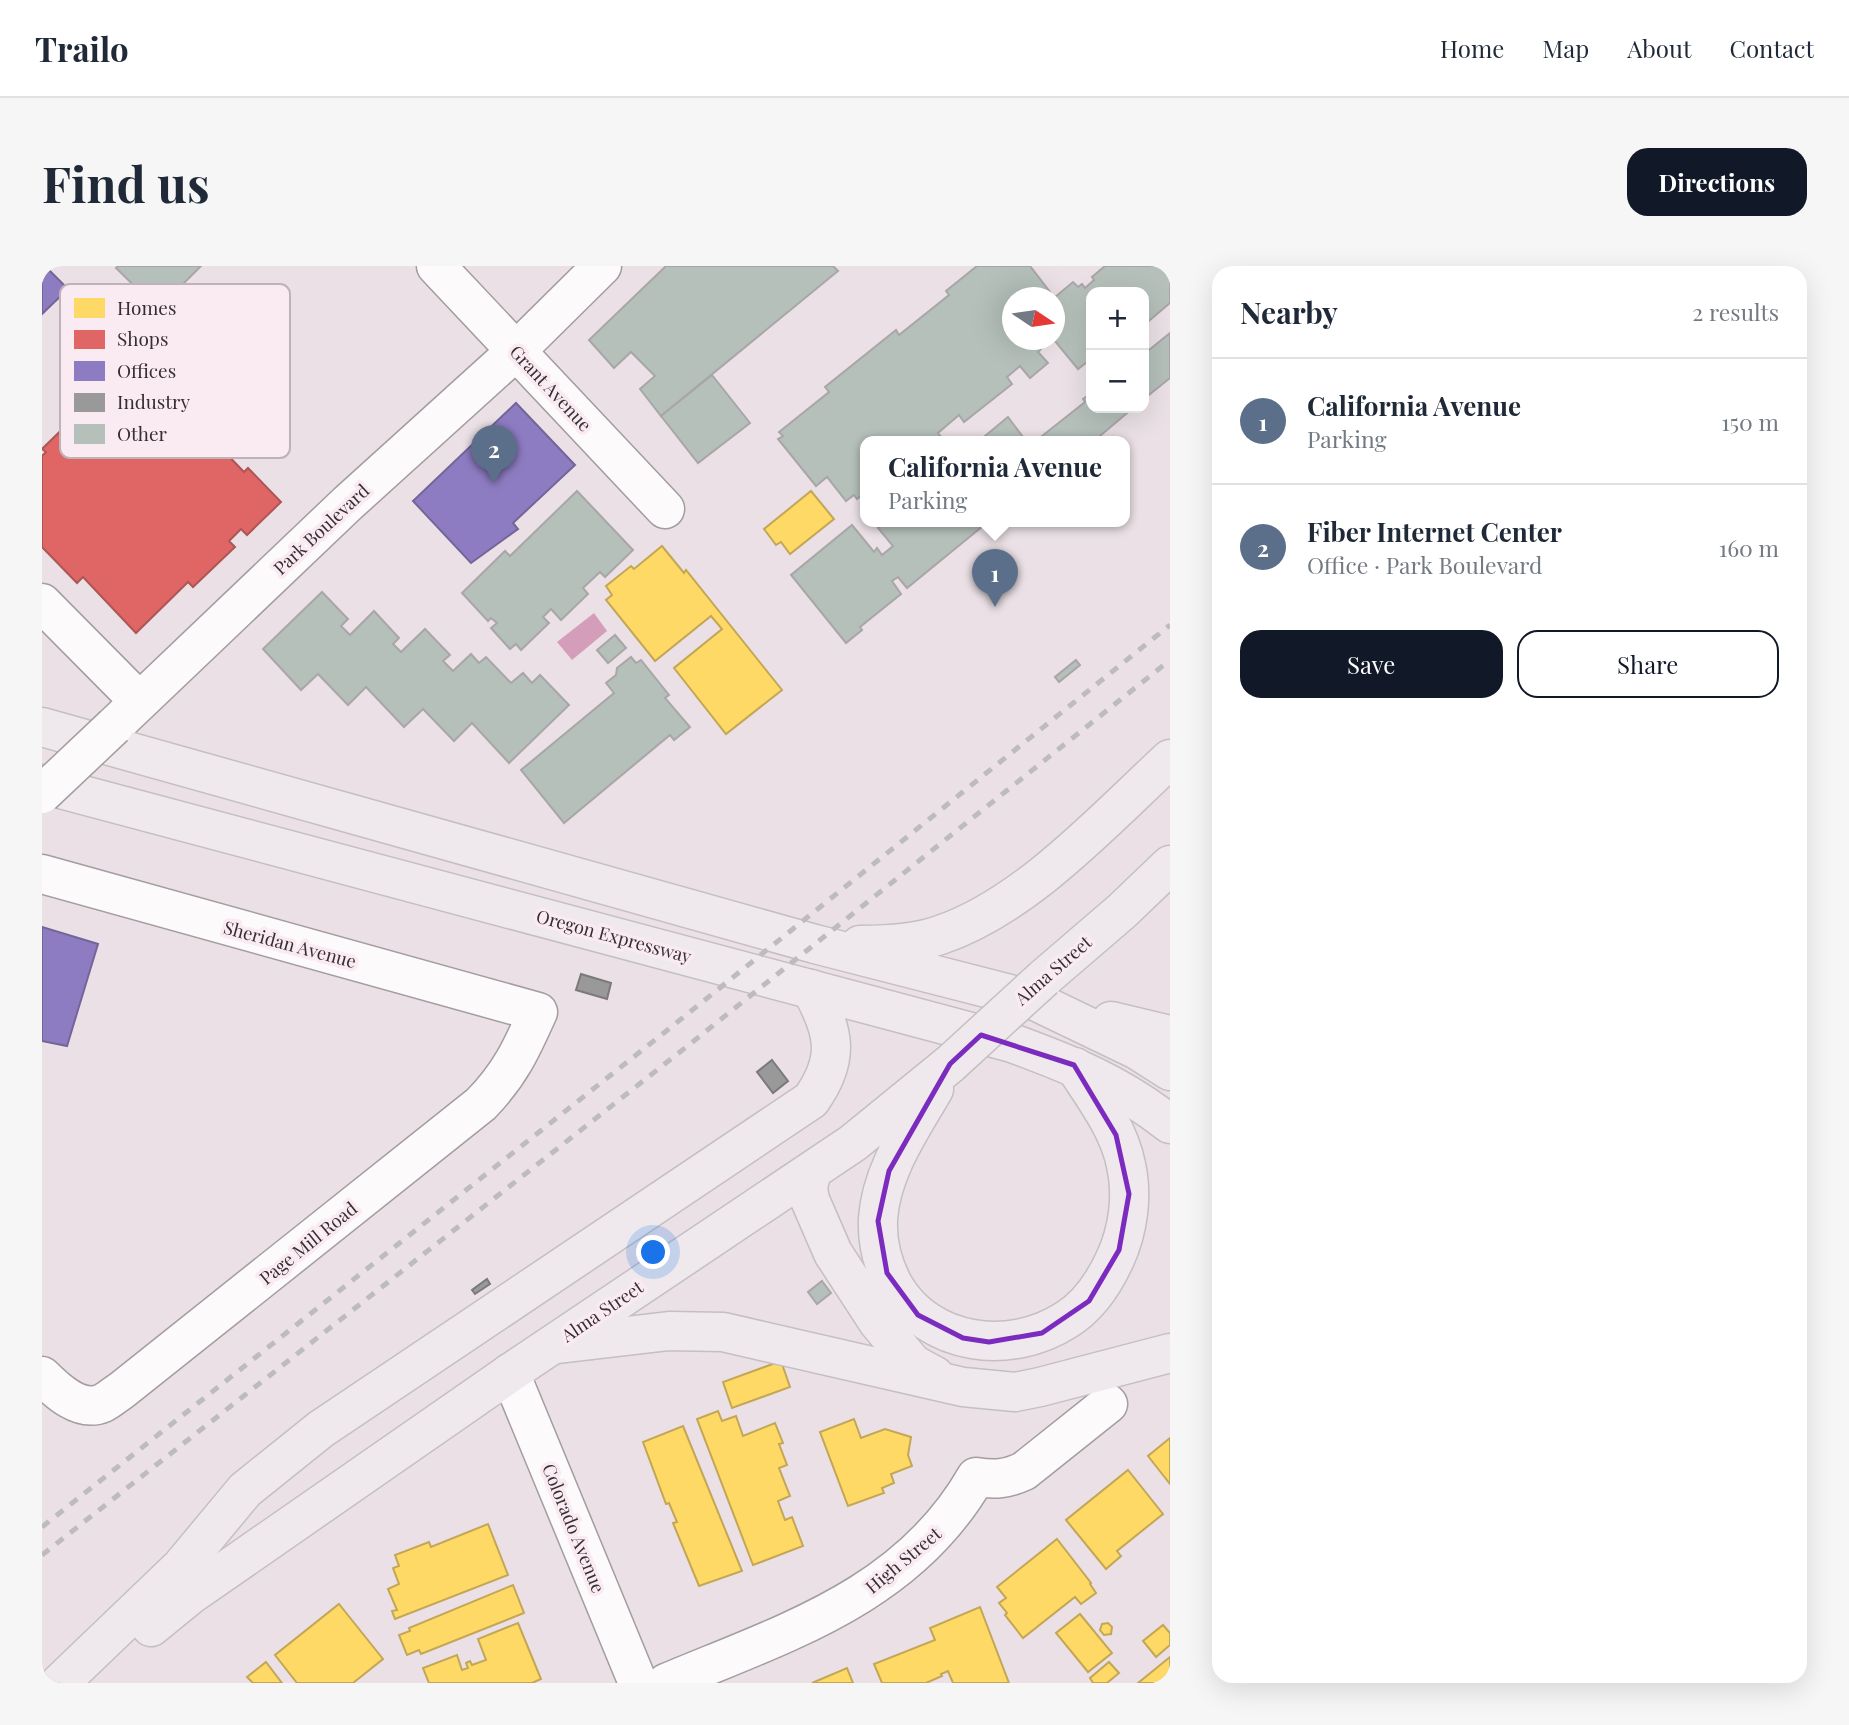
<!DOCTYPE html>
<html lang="en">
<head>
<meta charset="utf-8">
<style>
  body { margin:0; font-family:"Playfair Display",serif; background:#f6f6f7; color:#1f2937 }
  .controls { position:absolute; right:21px; top:21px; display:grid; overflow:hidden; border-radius:14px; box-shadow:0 7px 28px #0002 }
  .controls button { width:63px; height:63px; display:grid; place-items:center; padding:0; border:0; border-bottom:2px solid #e0e1e3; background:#fff; color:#1f2937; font:35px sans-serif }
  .compass { position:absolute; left:960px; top:21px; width:63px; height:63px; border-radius:50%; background:#fff; box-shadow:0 7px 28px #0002; rotate:103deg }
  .you { position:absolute; left:612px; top:987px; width:24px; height:24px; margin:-18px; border:5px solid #fff; border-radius:50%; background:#1a73e8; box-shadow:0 0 0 10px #1a73e833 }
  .badge { display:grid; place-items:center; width:46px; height:46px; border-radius:50%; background:#111827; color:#fff; font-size:23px; font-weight:700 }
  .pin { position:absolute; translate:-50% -58px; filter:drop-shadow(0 2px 4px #0008) }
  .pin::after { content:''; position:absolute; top:37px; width:24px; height:21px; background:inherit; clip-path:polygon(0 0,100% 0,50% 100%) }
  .popup { position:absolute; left:818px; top:170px; width:270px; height:91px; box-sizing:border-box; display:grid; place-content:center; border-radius:14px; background:#fff; filter:drop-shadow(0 2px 5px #0005); font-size:23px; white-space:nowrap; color:#747a83 }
  .popup b { font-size:26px; color:#1f2937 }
  .popup::after { content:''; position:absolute; left:50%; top:100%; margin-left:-14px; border:14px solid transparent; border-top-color:#fff }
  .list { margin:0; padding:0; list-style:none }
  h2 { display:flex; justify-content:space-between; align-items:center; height:91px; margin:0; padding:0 28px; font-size:30px }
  h2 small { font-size:23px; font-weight:400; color:#747a83 }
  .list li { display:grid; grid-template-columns:46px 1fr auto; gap:21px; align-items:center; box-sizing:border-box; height:126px; padding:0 28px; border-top:2px solid #e0e1e3 }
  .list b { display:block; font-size:26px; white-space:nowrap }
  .list p { margin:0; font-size:23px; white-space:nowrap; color:#747a83 }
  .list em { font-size:23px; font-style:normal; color:#747a83 }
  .actions { display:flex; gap:14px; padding:21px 28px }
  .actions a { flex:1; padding:16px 0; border:2px solid #111827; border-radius:21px; text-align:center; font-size:24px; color:#111827 }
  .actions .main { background:#111827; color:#fff }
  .map { position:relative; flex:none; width:1128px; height:1417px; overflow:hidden; border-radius:21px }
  header { display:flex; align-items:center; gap:42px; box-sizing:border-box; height:98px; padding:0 35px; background:#fff; border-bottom:2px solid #e0e1e3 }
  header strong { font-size:33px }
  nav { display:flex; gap:38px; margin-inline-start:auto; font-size:24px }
  .intro { display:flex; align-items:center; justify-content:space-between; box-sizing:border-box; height:168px; padding:0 42px }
  h1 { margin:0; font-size:49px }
  .button { padding:18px 32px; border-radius:21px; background:#111827; color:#fff; font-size:24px; font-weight:700 }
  main { display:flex; gap:42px; padding:0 42px }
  aside { flex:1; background:#fff; border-radius:21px; box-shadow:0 7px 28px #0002 }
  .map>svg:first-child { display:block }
</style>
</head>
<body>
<header>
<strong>Trailo</strong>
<nav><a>Home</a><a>Map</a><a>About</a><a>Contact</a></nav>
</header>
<div class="intro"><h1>Find us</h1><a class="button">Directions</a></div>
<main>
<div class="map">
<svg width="1128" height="1417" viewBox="0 0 1128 1417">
  <rect width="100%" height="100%" fill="#eae0e5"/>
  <g fill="#d49eba">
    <polygon points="62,50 98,87 98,91 82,106 46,69 51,55 59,53"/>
    <polygon points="552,347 565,365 530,394 515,376"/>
  </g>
  <g fill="#ffd966" stroke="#c3a656" stroke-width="2">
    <polygon points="769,225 792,253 748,288 739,276 734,279 722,263"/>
    <polygon points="620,280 642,307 644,304 740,424 684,468 632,402 680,363 669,350 613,395 564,334 570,329 564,320 589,300 592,303"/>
    <polygon points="739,1095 748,1121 690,1142 681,1116"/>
    <polygon points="676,1145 680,1155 694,1150 701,1170 733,1157 741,1177 737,1178 745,1199 737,1202 748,1230 736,1235 743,1254 750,1251 761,1280 711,1299 655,1153"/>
    <polygon points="812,1153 819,1172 843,1163 869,1171 866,1189 870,1200 849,1208 852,1217 840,1222 842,1227 806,1240 778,1166"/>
    <polygon points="641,1160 700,1305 657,1320 631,1257 635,1256 627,1237 624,1238 601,1176"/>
    <polygon points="1128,1172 1128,1218 1106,1190"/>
    <polygon points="1086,1204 1121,1248 1075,1285 1079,1290 1064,1303 1024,1254"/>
    <polygon points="446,1258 466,1309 353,1353 350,1345 355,1344 346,1323 357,1318 351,1302 357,1300 353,1289 387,1276 389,1281"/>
    <polygon points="1015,1273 1049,1317 1048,1318 1054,1327 1039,1338 1033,1331 981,1372 963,1349 965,1347 957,1337 964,1332 955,1321"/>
    <polygon points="471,1319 482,1347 379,1388 377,1384 365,1389 357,1369 368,1365 367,1362"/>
    <polygon points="297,1338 341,1393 311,1417 255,1417 233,1389"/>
    <polygon points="938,1341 967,1417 911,1417 906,1405 899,1408 900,1410 884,1417 840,1417 832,1398 893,1374 888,1362"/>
    <polygon points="1038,1348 1070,1387 1046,1406 1014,1367"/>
    <polygon points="476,1357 499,1413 490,1417 387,1417 381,1402 415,1389 420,1404 426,1402 424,1397 428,1395 430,1399 444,1394 436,1373"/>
    <polygon points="1066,1357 1070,1361 1069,1368 1062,1369 1058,1364 1060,1358"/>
    <polygon points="1121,1359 1128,1367 1128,1379 1114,1391 1101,1375"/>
    <polygon points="1128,1391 1128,1417 1096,1417"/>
    <polygon points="224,1396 240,1417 211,1417 205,1411"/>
    <polygon points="1067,1396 1077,1407 1065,1417 1051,1417 1048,1412"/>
    <polygon points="805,1402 811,1417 770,1417"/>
  </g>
  <polygon fill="#e06666" stroke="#ad5656" stroke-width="2" points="95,95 151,154 156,149 182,176 177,180 202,206 206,202 239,236 205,269 199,263 187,275 193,281 151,321 146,316 94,367 41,311 35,317 0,281 0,190 4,186 0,183 40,144 45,150 57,138 54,134"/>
  <g fill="#8e7cc3" stroke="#746598" stroke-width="2">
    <polygon points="0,0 3,0 26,23 0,48"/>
    <polygon points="474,137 533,199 471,257 476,263 429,297 371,235"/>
    <polygon points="0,661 56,678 25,780 0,775"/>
  </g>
  <g fill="#999" stroke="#7b797a" stroke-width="2">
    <polygon points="539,708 569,717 565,733 534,724"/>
    <polygon points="730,794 746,815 731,827 715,806"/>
    <polygon points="445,1013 448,1018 433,1028 430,1024"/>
  </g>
  <g fill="#b5c0ba" stroke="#a9a6a7" stroke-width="2">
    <polygon points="76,0 159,0 116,43 74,2"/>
    <polygon points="624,0 791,0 796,5 619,150 598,123 613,110 589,86 572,102 547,74"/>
    <polygon points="935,0 988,0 1011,30 1009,32 971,32 971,74 991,74 999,83 996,86 1006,97 988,112 978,100 965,111 970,118 922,156 917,149 896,167 900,172 896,175 824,175 824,226 815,233 812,229 804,235 785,211 774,220 736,173 741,170 737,166 787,126 783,121 854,64 857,69 907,29 904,25"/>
    <polygon points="1063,0 1128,0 1128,37 1102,59 1102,26 1049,26 1049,93 1036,103 1012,74 1012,32 1031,16 1036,21 1040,18 1043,22 1052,14 1050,11"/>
    <polygon points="1128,67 1128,112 1102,133 1102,88"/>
    <polygon points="670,109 708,157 656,197 619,150"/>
    <polygon points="1049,127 1049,142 1091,142 1052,175 1001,175 1003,173 1000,170 1043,136 1041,133"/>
    <polygon points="966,151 984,175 937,175"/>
    <polygon points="535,225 591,284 563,311 558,306 541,322 546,328 519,354 509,343 501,351 507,357 479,384 474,378 468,383 449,362 455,357 449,352 446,355 420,327 463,285 468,290"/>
    <polygon points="837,255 947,255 865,322 856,311 850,315 859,328 818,361 820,364 804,377 749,309 810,259 832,286 835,282 840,289 851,280 836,262 840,259"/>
    <polygon points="280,326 306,353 299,360 308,369 332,345 357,372 351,378 359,386 383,363 408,389 401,395 411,405 429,388 437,397 444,391 469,417 481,407 490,417 498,409 527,439 467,497 430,457 412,475 381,443 362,461 324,421 306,439 276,408 259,424 221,383"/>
    <polygon points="573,369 584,382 566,397 555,384"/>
    <polygon points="589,391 594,397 599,394 627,429 623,432 648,461 632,474 628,469 522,557 479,504 572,427 564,417 574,409 575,402"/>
    <polygon points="1034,394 1038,399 1017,416 1013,411"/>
    <polygon points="780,1015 789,1027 775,1038 766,1026"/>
  </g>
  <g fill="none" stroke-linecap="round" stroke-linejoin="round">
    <defs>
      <g id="minor">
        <polyline points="394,0 623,243"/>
        <polyline points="0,337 97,435"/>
        <path d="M0,608L496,746C479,784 468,808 439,838L80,1124C74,1128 67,1134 61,1137C38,1147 15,1125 0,1110"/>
        <polyline points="468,1107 596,1417"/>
        <path d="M624,1417C743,1367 866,1330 934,1211C953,1214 965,1213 982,1205L1066,1138"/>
      </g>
      <polyline id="tertiary" points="72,460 306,237 474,85 560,0"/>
      <g id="primary">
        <polyline points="0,461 773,678 991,734 1095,784 1128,805"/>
        <path d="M0,518L970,777C1030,799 1077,818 1128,858"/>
        <path d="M818,679C844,679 873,678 898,669C984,640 1062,554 1128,493"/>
        <polyline points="1002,712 1080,645 1128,599"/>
        <polyline points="1069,755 1128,769"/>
        <path d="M892,823C869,863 839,905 836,953C835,976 841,1000 852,1020C887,1080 968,1090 1024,1054C1047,1040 1062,1017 1073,993C1086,965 1091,930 1084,899C1077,863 1053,832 1033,801"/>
        <polyline points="769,907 766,922 768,934 791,987 836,1056 871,1098 893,1110"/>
        <polyline points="516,1078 627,1065 681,1066 921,1121 973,1126 998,1121 1128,1087"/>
        <polyline points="109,1361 147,1330 468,1107 811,877 908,798"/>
        <path d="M18,1417L139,1301L203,1224L279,1163L769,834C799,792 792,765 769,723"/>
      </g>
    </defs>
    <use href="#minor" stroke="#a39ca0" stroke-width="41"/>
    <use href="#tertiary" stroke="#a39ca0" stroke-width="41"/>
    <use href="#primary" stroke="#c4bfc1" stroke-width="41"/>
    <use href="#minor" stroke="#fcfafb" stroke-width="38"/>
    <use href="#tertiary" stroke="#fcfafb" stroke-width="38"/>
    <use href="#primary" stroke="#efe9ed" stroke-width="38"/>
    <g stroke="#bdbbbc" stroke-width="5" stroke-dasharray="9 9" stroke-linecap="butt">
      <polyline points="0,1261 633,758 1128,359"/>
      <polyline points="0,1289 648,778 1128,394"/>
    </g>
    <defs>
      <polyline id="tertiary-bridge" points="0,528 72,460"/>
      <polyline id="primary-bridge" points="908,798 1002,712"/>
    </defs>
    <use href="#tertiary-bridge" stroke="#a39ca0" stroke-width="41" stroke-linecap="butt"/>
    <use href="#primary-bridge" stroke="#c4bfc1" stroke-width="41" stroke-linecap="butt"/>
    <use href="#tertiary-bridge" stroke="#fcfafb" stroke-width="38"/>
    <use href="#primary-bridge" stroke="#efe9ed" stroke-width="38"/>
  </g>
  <path fill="none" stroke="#7b2cbf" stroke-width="5" stroke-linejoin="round" d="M939,769L1032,799L1074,869L1087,928L1077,984L1047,1035L1000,1067L947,1076L921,1072L876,1049L845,1007L836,955L847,905L908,798Z"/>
  <g text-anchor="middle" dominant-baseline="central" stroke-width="7" stroke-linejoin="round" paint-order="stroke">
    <g font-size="18" fill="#362f32" stroke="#faeaf2">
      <text transform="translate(509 122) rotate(47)">Grant Avenue</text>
      <text transform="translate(279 263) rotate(-43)">Park Boulevard</text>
      <text transform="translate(572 670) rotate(15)">Oregon Expressway</text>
      <text transform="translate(248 678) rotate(15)">Sheridan Avenue</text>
      <text transform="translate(1011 704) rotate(-41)">Alma Street</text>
      <text transform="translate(266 977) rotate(-39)">Page Mill Road</text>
      <text transform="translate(560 1045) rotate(-34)">Alma Street</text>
      <text transform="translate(532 1262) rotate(68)">Colorado Avenue</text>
      <text transform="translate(861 1294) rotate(-40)">High Street</text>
    </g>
  </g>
  <rect x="18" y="18" width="230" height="174" rx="10" fill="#faeaf2" stroke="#bfb2b8" stroke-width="2"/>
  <rect x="32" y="32" width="31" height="20" fill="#ffd966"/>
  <rect x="32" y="64" width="31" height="19" fill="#e06666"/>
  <rect x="32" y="95" width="31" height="20" fill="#8e7cc3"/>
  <rect x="32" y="127" width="31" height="19" fill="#999"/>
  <rect x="32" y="158" width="31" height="20" fill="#b5c0ba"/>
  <g font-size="19" fill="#362f32">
    <text x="75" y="49">Homes</text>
    <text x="75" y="80">Shops</text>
    <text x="75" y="112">Offices</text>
    <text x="75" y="143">Industry</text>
    <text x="75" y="175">Other</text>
  </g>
</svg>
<div class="controls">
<button>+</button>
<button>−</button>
</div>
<svg class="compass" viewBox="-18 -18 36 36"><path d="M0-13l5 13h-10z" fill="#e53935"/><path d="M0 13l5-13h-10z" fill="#747a83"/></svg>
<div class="you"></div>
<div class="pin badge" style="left:953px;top:341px;background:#5c6f8a">1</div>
<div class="popup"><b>California Avenue</b>Parking</div>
<div class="pin badge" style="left:452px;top:217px;background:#5c6f8a">2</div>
</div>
<aside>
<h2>Nearby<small>2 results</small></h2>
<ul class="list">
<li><span class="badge" style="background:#5c6f8a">1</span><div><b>California Avenue</b><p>Parking</p></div><em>150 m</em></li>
<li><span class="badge" style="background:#5c6f8a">2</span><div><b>Fiber Internet Center</b><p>Office · Park Boulevard</p></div><em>160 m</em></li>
</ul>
<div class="actions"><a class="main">Save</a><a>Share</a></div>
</aside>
</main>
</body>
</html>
